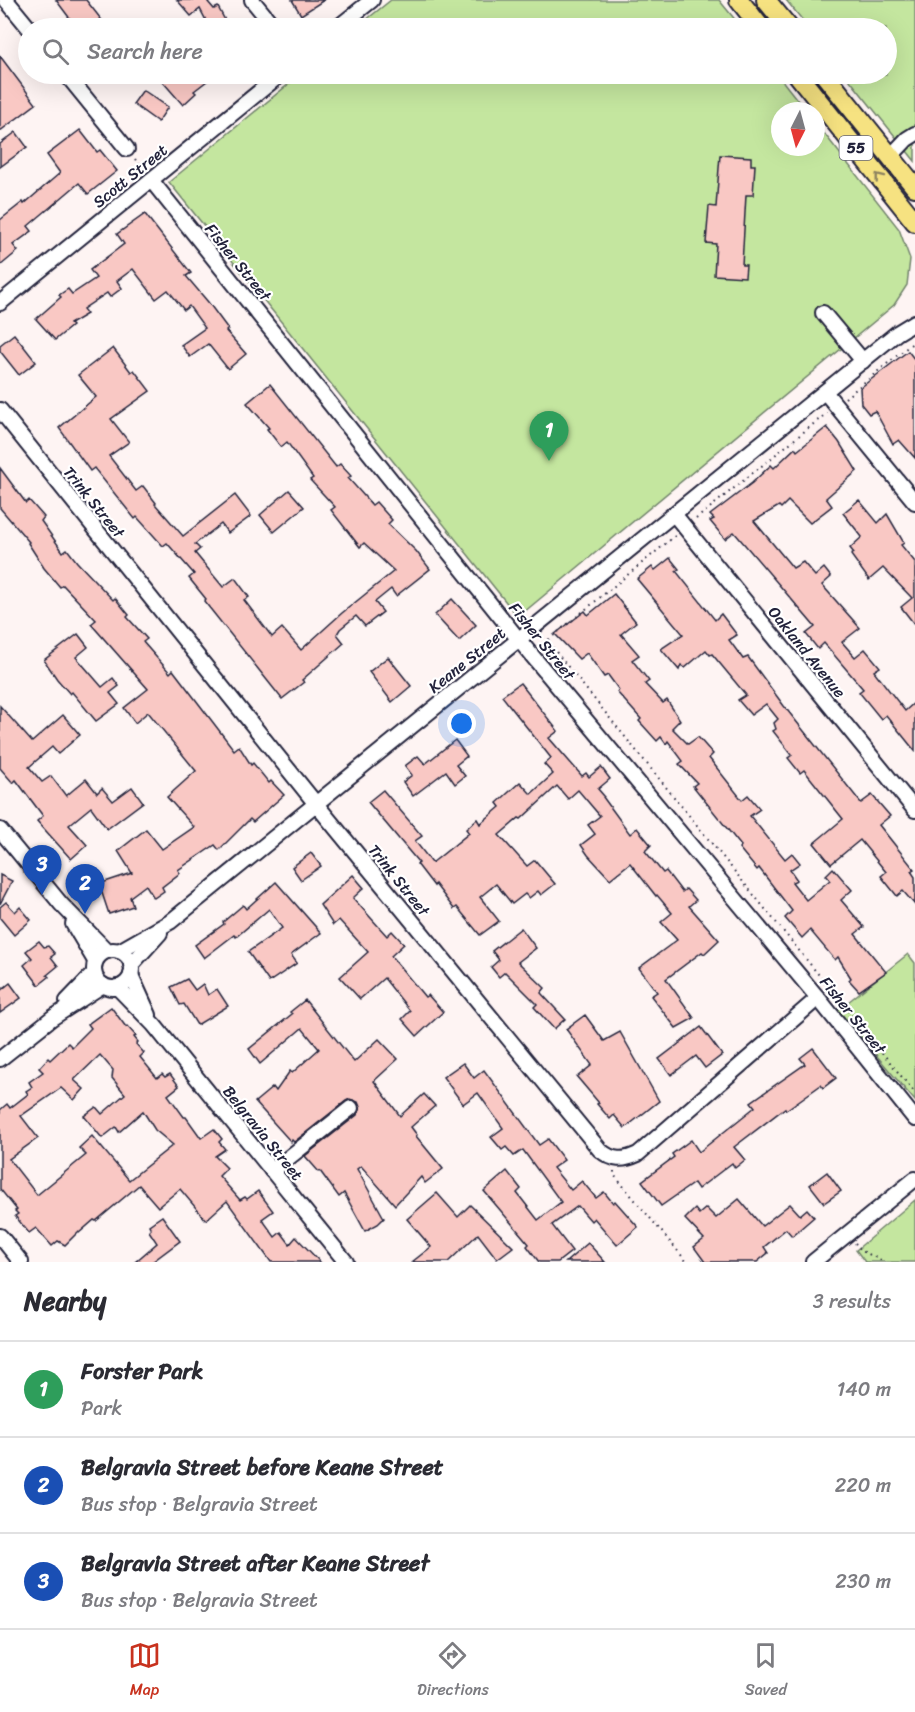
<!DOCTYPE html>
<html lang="en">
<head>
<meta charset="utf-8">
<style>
  body { margin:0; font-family:Sriracha,sans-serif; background:#f7f7f7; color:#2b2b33 }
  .compass { position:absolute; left:771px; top:102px; width:54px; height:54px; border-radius:50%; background:#fff; box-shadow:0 6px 24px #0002; rotate:186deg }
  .you { position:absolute; left:462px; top:724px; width:21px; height:21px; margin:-15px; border:4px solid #fff; border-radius:50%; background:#1a73e8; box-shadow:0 0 0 9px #1a73e833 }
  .badge { display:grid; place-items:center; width:39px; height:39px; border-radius:50%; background:#c8321e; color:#fff; font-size:20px; font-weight:700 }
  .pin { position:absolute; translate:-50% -50px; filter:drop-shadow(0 2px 3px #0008) }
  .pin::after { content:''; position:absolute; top:32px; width:21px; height:18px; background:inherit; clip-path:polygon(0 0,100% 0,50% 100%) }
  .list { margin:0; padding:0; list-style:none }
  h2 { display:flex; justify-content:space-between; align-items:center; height:78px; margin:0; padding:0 24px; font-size:26px }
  h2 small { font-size:20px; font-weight:400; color:#7c7c81 }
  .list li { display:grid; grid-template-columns:39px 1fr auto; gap:18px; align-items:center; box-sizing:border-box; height:96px; padding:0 24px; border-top:2px solid #e1e1e2 }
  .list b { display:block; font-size:22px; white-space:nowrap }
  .list p { margin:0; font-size:20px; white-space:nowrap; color:#7c7c81 }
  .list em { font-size:20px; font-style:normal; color:#7c7c81 }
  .icon { flex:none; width:33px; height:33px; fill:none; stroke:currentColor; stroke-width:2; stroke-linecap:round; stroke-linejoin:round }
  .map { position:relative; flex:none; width:915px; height:1262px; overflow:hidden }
  .search { position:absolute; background:#fff; box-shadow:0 6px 24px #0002; left:18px; right:18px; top:18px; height:66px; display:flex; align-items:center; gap:15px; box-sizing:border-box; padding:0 21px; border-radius:33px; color:#7c7c81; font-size:22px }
  .sheet { height:366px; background:#fff }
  nav { display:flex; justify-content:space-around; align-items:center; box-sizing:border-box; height:84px; border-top:2px solid #e1e1e2; background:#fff; font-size:16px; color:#7c7c81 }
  nav a { display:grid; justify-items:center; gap:3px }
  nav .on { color:#c8321e }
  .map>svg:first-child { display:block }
</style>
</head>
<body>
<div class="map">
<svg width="915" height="1262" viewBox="0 0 915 1262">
  <rect width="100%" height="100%" fill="#fef4f3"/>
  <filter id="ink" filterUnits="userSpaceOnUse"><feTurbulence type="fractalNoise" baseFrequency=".0167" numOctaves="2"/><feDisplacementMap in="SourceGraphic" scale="12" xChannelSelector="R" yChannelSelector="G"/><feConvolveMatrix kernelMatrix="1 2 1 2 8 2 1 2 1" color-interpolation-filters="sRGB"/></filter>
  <g filter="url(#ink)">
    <g fill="#c4e69f" stroke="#73846d" stroke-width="1.5">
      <polygon points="391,0 719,0 742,28 356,28"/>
      <polygon points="786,0 915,0 915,161 845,74 886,74 886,28 809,28"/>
      <polygon points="301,74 777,74 806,111 780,111 780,147 816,147 816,123 899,229 910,259 907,285 894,305 518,617 169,182"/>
      <polygon points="908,954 915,963 915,1101 838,1010"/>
      <polygon points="915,1200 915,1262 865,1262 856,1250"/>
    </g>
    <g fill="#f9c8c4" stroke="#22223b" stroke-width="1.5" fill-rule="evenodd">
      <polygon points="56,0 86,0 108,28 75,28 69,22 71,20"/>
      <polygon points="177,0 210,0 208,2 214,9 218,7 229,28 210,28 200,9 191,16"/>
      <polygon points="292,0 324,0 301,15"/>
      <polygon points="0,56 36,104 0,131"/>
      <polygon points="156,74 216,74 194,91 196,93 183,105"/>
      <polygon points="143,90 168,107 158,122 133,104"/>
      <polygon points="80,130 97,152 100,150 117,171 88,194 79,183 28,226 32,231 13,245 18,251 0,266 0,220 23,202 24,204 60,173 47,155"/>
      <polygon points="16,132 27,147 0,167 0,144"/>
      <polygon points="720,155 751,157 751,165 755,165 753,195 746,195 742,265 746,265 745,277 714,275 716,244 706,243 709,206 716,207"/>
      <polygon points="145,214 191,273 186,276 208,302 228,329 226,331 246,354 228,369 208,344 190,357 181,345 205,328 189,306 184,310 168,290 156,299 133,269 117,281 122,288 110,297 107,293 83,309 87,314 70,324 72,326 55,340 36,319 61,297 59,295 68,289 72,294 96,278 90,270 124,244 117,234"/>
      <polygon points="14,334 36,362 19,375 0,351 0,345"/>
      <polygon points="113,348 131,372 134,370 150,391 111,419 129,442 109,456 136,491 143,486 156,503 155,504 183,536 235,495 251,516 228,533 221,524 195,544 200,549 195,553 223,587 235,578 249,597 244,600 272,637 282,628 301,650 342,613 394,571 364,543 360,547 331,510 335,507 310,480 313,478 287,442 281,447 267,429 269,428 247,403 270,384 336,467 340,464 351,476 348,478 372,505 376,502 392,520 388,524 416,551 430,569 396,596 391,589 375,602 383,612 365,626 356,616 340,629 337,634 344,643 302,680 304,682 282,699 204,601 206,599 189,578 194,574 167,543 163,546 137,517 135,519 94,468 90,471 59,428 96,397 78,375"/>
      <polygon points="908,351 915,360 915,458 899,440 893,444 875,411 869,414 861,404 860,388"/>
      <polygon points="827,427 839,442 857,471 826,498 832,506 810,523 788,501 781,508 779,506 754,521 793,568 803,562 815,576 824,568 831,577 822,585 860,628 842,642 855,657 865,649 880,667 874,671 905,711 915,702 915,751 886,715 881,719 859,692 863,689 824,643 818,649 806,634 815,627 734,532 725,539 710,521 714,519 710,515 752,483 771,465 774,468 795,448 797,451"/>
      <polygon points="0,468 26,503 29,500 44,517 41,521 63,552 67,549 77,562 113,600 115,598 129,615 127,617 147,639 143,642 170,673 173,670 234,750 239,746 251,765 253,763 269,783 271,781 284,795 253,822 250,819 219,850 215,845 178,870 180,873 162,887 164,891 154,898 146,885 130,897 133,906 109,914 99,884 132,873 118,851 146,829 162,849 194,827 167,797 196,771 148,712 135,723 124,708 148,689 91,624 96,620 63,585 60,587 44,568 28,543 29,542 0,508"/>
      <polygon points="289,490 304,507 274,532 260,515"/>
      <polygon points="859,500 878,523 887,514 904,543 901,545 915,562 915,625 901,607 912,598 883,568 869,580 851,555 854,553 850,548 862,537 843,513"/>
      <polygon points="670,558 679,569 676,571 715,620 721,614 737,635 729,640 743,659 748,657 784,706 861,803 872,795 890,816 879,825 914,869 911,871 915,877 915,905 903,891 897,896 881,876 886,872 860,840 831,864 814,843 843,819 804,770 800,773 788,758 792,755 773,731 776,729 774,723 778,719 766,704 751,715 738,700 746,695 712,654 710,655 706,650 685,668 681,665 679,670 661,649 683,634 637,579 652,567 655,570"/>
      <polygon points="614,594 636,622 621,634 639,655 632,660 649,681 645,684 663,703 667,700 680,720 672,728 688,744 698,737 713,754 709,758 742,800 748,795 760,809 750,816 785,859 792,853 800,863 790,870 797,880 792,882 806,900 830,880 826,875 833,868 852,890 841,900 864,927 855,934 886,972 859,991 849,980 851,978 838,957 835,960 810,930 802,938 785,918 792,911 759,868 757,870 739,848 741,846 693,786 697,783 679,764 683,761 668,741 666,744 661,737 657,741 639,721 641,719 617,692 619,690 608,675 604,677 587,653 579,659 555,634 585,611 588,615"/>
      <polygon points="452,599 476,625 459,641 435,615"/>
      <polygon points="78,634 88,647 76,657 102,687 113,678 119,686 110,693 119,704 96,721 72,692 70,694 57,679 44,660"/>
      <polygon points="388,657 411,686 392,702 369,672"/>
      <polygon points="520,683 558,731 549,738 582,776 586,773 589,777 601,767 610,779 598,789 604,796 603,797 630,834 637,828 651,845 645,851 663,873 666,871 682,892 686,889 696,900 689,906 719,940 704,954 702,952 666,979 694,1018 676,1028 651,996 657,992 639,968 677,940 661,922 672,913 657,895 656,896 630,863 610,879 588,855 581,845 595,834 588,825 600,816 578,790 568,799 557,786 521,819 519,818 499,835 527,866 535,860 555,884 541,895 538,891 529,898 525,894 512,904 496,884 480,897 499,921 480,935 457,907 454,909 435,884 434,886 417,864 419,863 368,802 383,790 422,836 415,841 432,863 469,833 466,829 477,819 480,824 500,807 497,803 520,782 531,794 553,774 544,764 551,758 502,696"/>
      <polygon points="0,706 32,742 63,715 80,735 58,754 52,747 29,767 42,782 51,776 66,796 86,779 97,793 102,788 113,801 132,787 143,802 107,829 91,807 69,825 87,845 71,859 37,821 43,816 16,780 13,783 0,768"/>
      <polygon points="455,740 467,756 456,765 465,776 455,784 446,771 413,796 403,782 412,775 405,766 418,756 425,764"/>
      <polygon points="311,853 321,866 301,880 292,867"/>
      <polygon points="0,875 12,881 0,904"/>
      <polygon points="353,875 364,888 353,898 387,936 392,931 404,944 391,956 425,997 428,995 443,1012 417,1036 402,1019 410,1011 384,978 360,999 340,977 368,952 339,920 333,925 320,905"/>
      <polygon points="276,882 321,933 291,955 297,963 269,982 248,952 282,928 269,909 236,937 234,935 204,958 195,945 224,924 223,922 243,905 246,909"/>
      <polygon points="6,902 15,912 20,907 31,920 14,935 0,918 0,907"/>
      <polygon points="521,928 536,948 518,962 545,988 541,993 565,1019 554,1029 534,1007 537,1004 505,972 499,977 491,967 499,960 492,951"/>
      <polygon points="39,941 44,947 48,946 55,954 51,957 58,966 47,975 49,977 39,985 24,965 32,958 26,951"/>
      <polygon points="187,979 195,990 203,984 208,995 217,989 228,1006 197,1025 184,1004 180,1005 171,987"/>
      <polygon points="10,983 21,998 0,1013 0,991"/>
      <polygon points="305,1000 354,1062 379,1039 398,1059 374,1081 400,1116 424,1094 435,1106 411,1127 417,1135 416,1136 443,1169 425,1183 421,1177 395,1205 361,1166 357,1169 384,1218 378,1224 365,1231 344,1193 339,1197 320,1171 319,1172 305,1156 357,1115 360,1107 358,1102 350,1099 346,1101 294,1142 292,1140 291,1142 255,1102 273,1087 276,1091 290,1071 292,1073 319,1049 302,1028 260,1064 249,1049 292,1014 290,1012"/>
      <path d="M111,1007L126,1027L127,1026L136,1036L134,1037L138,1042L136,1044L144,1053L140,1057L157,1078L162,1074L165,1077L170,1074L179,1086L168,1095L184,1117H186L201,1138L214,1129L222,1139L219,1142L225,1149L215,1156L227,1168L219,1176L240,1200L245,1197L247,1199L258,1191L273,1211L262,1219L275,1237L281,1232L290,1244L296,1237L320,1262H271L227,1201L206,1220L180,1189L158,1207L139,1185L96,1221L94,1220L79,1233L78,1232L65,1245L58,1241L52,1246L36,1228L29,1233L15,1216L18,1214L15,1211L17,1210L0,1189V1110L7,1104L10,1108L28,1094L26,1091L32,1087L29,1082L43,1072L39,1068L48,1058L50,1060L68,1043L72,1047L91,1028L88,1024ZM100,1055L113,1070L112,1078L125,1094L102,1114L96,1107L84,1116L102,1138L116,1127L119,1132L143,1111L155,1130L173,1145L129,1180L92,1136L79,1148L86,1155L37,1195L9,1159L38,1138L21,1116L61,1088L74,1100L84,1089L74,1080Z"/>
      <polygon points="585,1015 604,1041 620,1032 659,1101 625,1128 614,1115 610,1119 597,1104 599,1103 577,1077 592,1065 566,1029"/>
      <polygon points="701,1027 722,1055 705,1068 696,1056 671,1075 659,1059"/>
      <polygon points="813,1048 836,1078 823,1088 821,1085 786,1110 785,1108 734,1147 745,1160 735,1168 732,1163 698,1189 694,1183 661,1206 642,1181 674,1157 672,1154 691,1140 699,1152 755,1107 751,1102 805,1064 800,1058"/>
      <polygon points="463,1063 474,1078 484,1070 539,1145 548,1139 564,1160 553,1168 571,1190 582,1181 596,1198 604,1192 613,1203 615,1201 638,1227 617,1245 594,1218 591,1221 578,1206 552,1225 572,1251 558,1262 539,1262 527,1246 529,1244 484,1191 507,1171 521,1189 517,1193 538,1220 561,1202 523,1150 514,1156 506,1147 502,1150 491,1137 503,1128 478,1093 463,1104 443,1077"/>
      <polygon points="827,1172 841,1191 824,1203 810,1185"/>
      <polygon points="437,1193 458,1217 470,1205 513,1247 497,1259 478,1234 448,1262 412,1262 431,1247 407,1219"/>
      <polygon points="739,1199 762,1226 790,1204 800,1215 807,1209 814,1217 792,1236 786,1229 764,1247 768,1253 757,1262 705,1262 694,1247 704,1239 685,1219 695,1209 699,1214 706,1208 716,1218"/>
      <polygon points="162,1216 180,1241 152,1262 135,1262 157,1243 149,1231 151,1229 149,1225"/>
      <polygon points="588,1243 605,1262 566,1262"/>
    </g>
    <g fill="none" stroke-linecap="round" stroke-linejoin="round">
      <defs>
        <g id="minor">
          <polyline points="6,0 29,28"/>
          <polyline points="252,0 275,28"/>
          <polyline points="337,28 372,0"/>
          <polyline points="66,74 127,149"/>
          <polyline points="890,157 907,139 915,134"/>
          <polyline points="151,180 519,640 818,998 915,1119"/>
          <polyline points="0,303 281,74"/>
          <polyline points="823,313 863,361"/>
          <polyline points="825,392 915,502"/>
          <path d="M0,410L316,804L600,1150C613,1161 623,1161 638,1154L818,998"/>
          <polyline points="674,514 915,810"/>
          <polyline points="0,830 61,904 107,951"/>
          <polyline points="73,924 95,961"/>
          <circle cx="113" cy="969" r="19"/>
          <polyline points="119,951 170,922 897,333 915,322"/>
          <polyline points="131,965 160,933"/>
          <polyline points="131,975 149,1015"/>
          <polyline points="117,987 154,1025 346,1262"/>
          <polyline points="67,1001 94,973"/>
          <polyline points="0,1059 52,1018 103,985"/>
          <polyline points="272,1171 351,1108"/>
          <polyline points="0,1236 21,1262"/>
          <polyline points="813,1262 915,1179"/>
        </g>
        <g id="major">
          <polyline points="739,0 761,28"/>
          <polyline points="766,0 789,28"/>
          <polyline points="797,74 915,222"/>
          <polyline points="824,74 915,187"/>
        </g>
      </defs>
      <use href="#minor" stroke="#22223b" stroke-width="18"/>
      <use href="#major" stroke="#22223b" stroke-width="22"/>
      <g stroke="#22223b" stroke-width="2" stroke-dasharray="1.5 4.5" stroke-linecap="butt">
        <polyline points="135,159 142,169"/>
        <polyline points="845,398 915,341"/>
        <polyline points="696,519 827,413"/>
        <polyline points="675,536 547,641 915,1093"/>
        <polyline points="614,1171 614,1175 687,1262"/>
        <polyline points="855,1243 862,1251 885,1262"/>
      </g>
      <use href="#minor" stroke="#fff" stroke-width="14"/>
      <use href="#major" stroke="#f6e281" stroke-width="18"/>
    </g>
    <defs><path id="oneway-chevron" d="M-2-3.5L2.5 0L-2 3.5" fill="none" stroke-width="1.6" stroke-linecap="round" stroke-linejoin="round" transform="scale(1.5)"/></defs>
    <use stroke="#8c825e" href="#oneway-chevron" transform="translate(879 177) rotate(-128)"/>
  </g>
  <g text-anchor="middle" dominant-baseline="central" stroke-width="4.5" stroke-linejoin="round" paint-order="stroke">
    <rect fill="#fff" stroke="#646476" stroke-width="1.5" x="839.5" y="136" width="33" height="24" rx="4.5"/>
    <g font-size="15" font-weight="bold" fill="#22223b">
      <text x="856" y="148">55</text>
    </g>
    <g font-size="16" fill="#22223b" stroke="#fff">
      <text transform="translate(130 176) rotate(-39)">Scott Street</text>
      <text transform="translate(238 262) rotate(51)">Fisher Street</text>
      <text transform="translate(94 502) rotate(51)">Trink Street</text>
      <text transform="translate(542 641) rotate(51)">Fisher Street</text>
      <text transform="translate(807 652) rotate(51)">Oakland Avenue</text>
      <text transform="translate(467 660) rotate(-39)">Keane Street</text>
      <text transform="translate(399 880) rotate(51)">Trink Street</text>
      <text transform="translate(853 1015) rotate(51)">Fisher Street</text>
      <text transform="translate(263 1133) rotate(51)">Belgravia Street</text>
    </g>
  </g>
</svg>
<svg class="compass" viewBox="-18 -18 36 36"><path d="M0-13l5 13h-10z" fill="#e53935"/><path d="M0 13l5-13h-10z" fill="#7c7c81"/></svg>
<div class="you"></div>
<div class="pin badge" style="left:549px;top:461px;background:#2e9e5b">1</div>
<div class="pin badge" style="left:85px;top:914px;background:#1a4fb4">2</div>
<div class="pin badge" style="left:42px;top:895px;background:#1a4fb4">3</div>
<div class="search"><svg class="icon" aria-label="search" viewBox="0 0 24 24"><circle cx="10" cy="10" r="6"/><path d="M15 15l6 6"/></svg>Search here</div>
</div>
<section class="sheet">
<h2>Nearby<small>3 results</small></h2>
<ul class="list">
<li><span class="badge" style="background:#2e9e5b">1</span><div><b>Forster Park</b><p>Park</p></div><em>140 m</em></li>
<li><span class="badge" style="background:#1a4fb4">2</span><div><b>Belgravia Street before Keane Street</b><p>Bus stop · Belgravia Street</p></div><em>220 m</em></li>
<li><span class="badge" style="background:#1a4fb4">3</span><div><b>Belgravia Street after Keane Street</b><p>Bus stop · Belgravia Street</p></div><em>230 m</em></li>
</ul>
</section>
<nav>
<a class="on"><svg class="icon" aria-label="map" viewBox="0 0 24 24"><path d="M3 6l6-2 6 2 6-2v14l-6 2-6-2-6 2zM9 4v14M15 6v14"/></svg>Map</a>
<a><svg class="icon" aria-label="directions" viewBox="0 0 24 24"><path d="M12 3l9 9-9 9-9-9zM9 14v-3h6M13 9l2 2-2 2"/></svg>Directions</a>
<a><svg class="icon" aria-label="saved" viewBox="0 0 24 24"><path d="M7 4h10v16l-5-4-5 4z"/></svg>Saved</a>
</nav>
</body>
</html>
